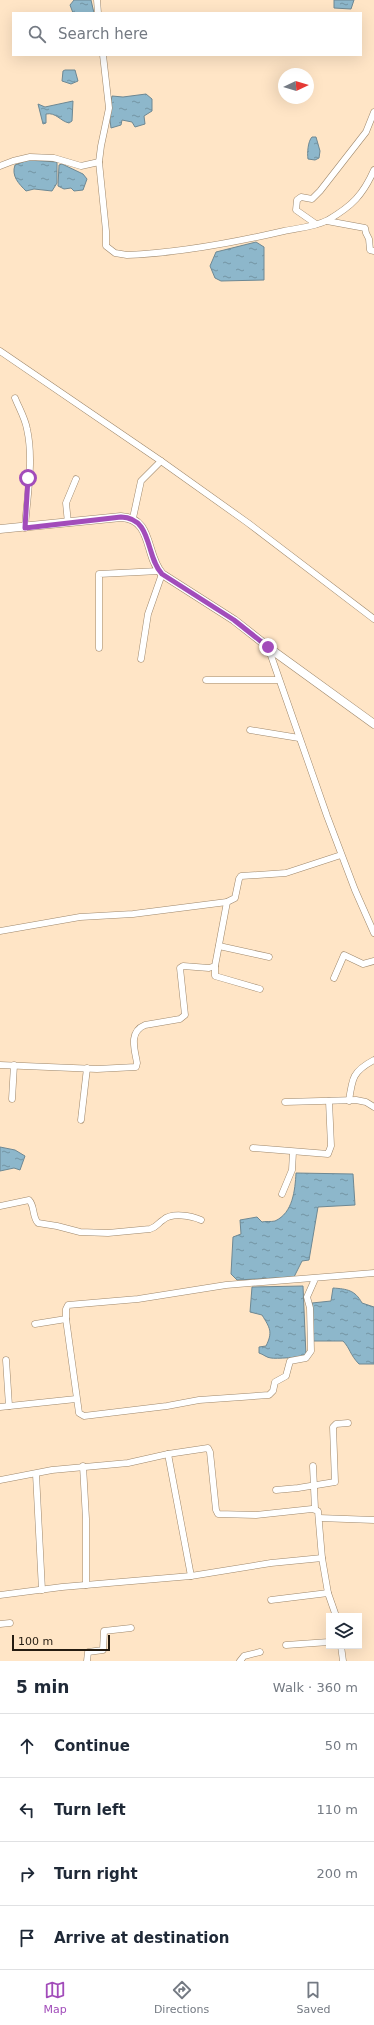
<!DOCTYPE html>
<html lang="en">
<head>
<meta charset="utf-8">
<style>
  body { margin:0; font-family:"DejaVu Sans",sans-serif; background:#f2f2f3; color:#1f2937 }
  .controls { position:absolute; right:12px; bottom:12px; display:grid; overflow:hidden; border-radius:0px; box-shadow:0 4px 16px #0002 }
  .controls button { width:36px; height:36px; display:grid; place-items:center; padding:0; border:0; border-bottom:1px solid #e0e1e3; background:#fff; color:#1f2937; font:20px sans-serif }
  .compass { position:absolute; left:278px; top:68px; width:36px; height:36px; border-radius:50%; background:#fff; box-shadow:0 4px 16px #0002; rotate:86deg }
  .scale { position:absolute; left:12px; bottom:10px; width:98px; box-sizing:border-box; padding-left:4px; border:2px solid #251c11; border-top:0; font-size:11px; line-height:14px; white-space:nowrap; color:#251c11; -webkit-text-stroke:3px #ffe5c6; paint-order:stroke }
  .stop { position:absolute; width:12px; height:12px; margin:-9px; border:3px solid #a24cba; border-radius:50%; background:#fff }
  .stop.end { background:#a24cba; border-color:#fff; box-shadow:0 1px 4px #0008 }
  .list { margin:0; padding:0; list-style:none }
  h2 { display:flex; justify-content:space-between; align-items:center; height:52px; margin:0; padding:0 16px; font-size:17px }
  h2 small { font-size:13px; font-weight:400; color:#747a83 }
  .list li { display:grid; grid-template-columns:26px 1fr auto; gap:12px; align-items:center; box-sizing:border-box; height:64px; padding:0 16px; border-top:1px solid #e0e1e3 }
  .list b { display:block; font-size:15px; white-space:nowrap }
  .list em { font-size:13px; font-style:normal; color:#747a83 }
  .icon { flex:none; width:22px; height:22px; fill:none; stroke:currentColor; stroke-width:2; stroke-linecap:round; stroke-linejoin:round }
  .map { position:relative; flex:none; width:374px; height:1661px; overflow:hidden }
  .search { position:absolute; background:#fff; box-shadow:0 4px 16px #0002; left:12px; right:12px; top:12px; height:44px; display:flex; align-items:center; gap:10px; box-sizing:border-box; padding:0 14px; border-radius:0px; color:#747a83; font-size:15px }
  .sheet { height:308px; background:#fff }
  nav { display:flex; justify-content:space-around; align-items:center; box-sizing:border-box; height:56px; border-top:1px solid #e0e1e3; background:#fff; font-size:11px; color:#747a83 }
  nav a { display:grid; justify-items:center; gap:2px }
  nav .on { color:#a24cba }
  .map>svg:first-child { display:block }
</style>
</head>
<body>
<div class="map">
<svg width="374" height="1661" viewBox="0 0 374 1661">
  <defs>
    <pattern id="water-ripples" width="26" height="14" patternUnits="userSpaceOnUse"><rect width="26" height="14" fill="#8db7cb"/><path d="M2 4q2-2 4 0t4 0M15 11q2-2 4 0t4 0" fill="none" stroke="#7394a3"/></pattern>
  </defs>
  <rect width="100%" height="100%" fill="#ffe5c6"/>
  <g fill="url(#water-ripples)" stroke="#6e8893">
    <polygon points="74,0 91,0 94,13 73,13 70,5"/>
    <polygon points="334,0 354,0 351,9 334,8"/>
    <polygon points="65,70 75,70 78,81 71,84 62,81 63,71"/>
    <polygon points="146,94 152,99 152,111 144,116 145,124 135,127 132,122 122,120 121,125 111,128 109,112 112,96 123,97"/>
    <path d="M73,101L72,121L69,123C60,121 56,112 46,114V123L43,124L38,104L45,107Z"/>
    <path d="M312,137H316L320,151L319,158L315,160L308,159C307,153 308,141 312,137Z"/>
    <path d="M28,160L57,162V183L52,191L34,189L26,191C19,184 11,176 15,165Z"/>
    <polygon points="62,164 83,174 87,179 83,190 74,191 71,188 64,189 58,186 59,165"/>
    <polygon points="256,242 264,247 264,280 221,281 215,278 210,266 216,252"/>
    <polygon points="0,1147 15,1150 25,1156 20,1170 14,1168 0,1171"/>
    <path d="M296,1173L353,1174L355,1205L318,1207L309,1260L302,1261L294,1277L237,1280L231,1274L233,1237L241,1234L240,1220L257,1217L262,1222C265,1221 271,1222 275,1221C293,1213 295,1190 296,1173Z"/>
    <path d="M303,1286L306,1356C302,1357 275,1359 271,1358C267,1358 263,1354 259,1353V1347L266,1346C273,1332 270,1328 262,1315L250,1312L252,1287Z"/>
    <path d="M333,1288C347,1289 355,1290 362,1303L374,1307V1364H359C350,1355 350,1348 343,1341H313L312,1303L331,1301Z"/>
  </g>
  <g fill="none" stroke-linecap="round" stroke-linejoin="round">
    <defs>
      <g id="minor">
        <polyline points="97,0 98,13"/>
        <polyline points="99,162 101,146 109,108 103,55"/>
        <path d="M0,166L13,161L30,157L54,158L81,166L99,162L106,231V246L115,253L127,255C180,253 232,243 284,231C298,228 315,227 328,220C352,206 363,195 374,170"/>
        <polyline points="327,221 365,228 366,233 369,239 370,250 374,251"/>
        <polyline points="316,224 296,210 297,200 301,197 312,199 320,191 366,132 374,112"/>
        <polyline points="0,351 161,461 248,523 374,619"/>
        <path d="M15,398C19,408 25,418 27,429C34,460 27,496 25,528"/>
        <polyline points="133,518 141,481 161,461"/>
        <polyline points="68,523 66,503 76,479"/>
        <polyline points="268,647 327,816 355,890 374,933"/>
        <polyline points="99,648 99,574 159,571"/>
        <polyline points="141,659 148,614 162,574"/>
        <polyline points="206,680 278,680"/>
        <polyline points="250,730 299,738"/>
        <polyline points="0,931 80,917 133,914 227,902 235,898 239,879 241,876 286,873 341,855"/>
        <polyline points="219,946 269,957"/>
        <polyline points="215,966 215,976 260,989"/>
        <polyline points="334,978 344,955 363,964 374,961"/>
        <path d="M0,1065L97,1069L136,1067L137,1063C135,1050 128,1032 145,1025L180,1019L185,1015L180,968L183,966L209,968L215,966L227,902"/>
        <polyline points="12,1099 14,1065"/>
        <path d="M349,1101C352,1078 353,1071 374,1060"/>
        <polyline points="285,1102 356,1100 366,1102 374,1107"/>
        <polyline points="81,1120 87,1068"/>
        <polyline points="253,1148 328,1154 331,1146 329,1101"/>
        <polyline points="282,1194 292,1170 293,1152"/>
        <path d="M0,1206L29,1200C35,1206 32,1217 38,1223L57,1226L80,1232L108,1233L150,1229C157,1227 158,1223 163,1220C172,1212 192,1216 201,1220"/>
        <polyline points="315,1279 307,1297 310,1308 311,1351 306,1358 290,1361 286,1376 275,1382 273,1391 269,1395 199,1400 167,1406 84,1416 79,1413 66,1319 66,1309 68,1305 138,1299 226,1285 374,1273"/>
        <polyline points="35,1324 66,1319"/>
        <polyline points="6,1360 9,1406"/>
        <polyline points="0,1407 76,1399"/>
        <polyline points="168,1454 191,1576"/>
        <polyline points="83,1466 86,1519 86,1585"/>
        <polyline points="313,1466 315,1509"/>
        <polyline points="36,1474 42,1590"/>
        <polyline points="0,1480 52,1470 128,1463 168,1454 208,1448 210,1452 216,1510 218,1514 256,1515 312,1509 318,1511 322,1558 328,1593 336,1616"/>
        <polyline points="276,1490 298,1488 335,1482 333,1427 336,1424 348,1423"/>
        <polyline points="319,1518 374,1520"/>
        <polyline points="0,1595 62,1587 191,1576 271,1563 322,1558"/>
        <polyline points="271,1600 328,1593"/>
        <polyline points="0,1624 10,1623"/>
        <polyline points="286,1645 329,1642"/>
        <polyline points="341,1646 343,1661"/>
        <polyline points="87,1661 88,1652 103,1650 104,1631 131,1628"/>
        <polyline points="240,1661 244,1656 260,1652"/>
      </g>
      <path id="tertiary" d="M0,529L121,517C153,518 145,556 162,574L234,620L276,653L374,724"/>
    </defs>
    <use href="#minor" stroke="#9e876b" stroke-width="7"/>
    <use href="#tertiary" stroke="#9e876b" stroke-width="9"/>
    <use href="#minor" stroke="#fff" stroke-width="6"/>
    <use href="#tertiary" stroke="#fff" stroke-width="8"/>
  </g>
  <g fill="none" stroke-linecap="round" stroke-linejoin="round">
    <path stroke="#a24cba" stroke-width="5" d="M28,478L25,528L121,517C153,518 145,556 162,574L234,620L268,647"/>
  </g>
</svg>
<div class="controls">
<button><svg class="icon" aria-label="layers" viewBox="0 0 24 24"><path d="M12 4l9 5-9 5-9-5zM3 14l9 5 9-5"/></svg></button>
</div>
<svg class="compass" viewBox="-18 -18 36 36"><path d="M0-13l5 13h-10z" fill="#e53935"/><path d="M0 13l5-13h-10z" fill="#747a83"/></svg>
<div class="scale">100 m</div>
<div class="stop" style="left:28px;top:478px"></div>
<div class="stop end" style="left:268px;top:647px"></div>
<div class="search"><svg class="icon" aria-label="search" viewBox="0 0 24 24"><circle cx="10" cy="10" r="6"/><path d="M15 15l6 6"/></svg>Search here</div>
</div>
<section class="sheet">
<h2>5 min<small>Walk · 360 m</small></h2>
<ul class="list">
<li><svg class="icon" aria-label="ahead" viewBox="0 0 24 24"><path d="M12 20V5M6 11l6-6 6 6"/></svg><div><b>Continue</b></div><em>50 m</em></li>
<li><svg class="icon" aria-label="left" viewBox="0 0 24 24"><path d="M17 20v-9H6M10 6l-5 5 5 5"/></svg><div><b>Turn left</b></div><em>110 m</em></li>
<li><svg class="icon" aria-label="right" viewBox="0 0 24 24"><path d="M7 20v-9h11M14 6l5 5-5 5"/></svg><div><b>Turn right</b></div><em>200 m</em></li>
<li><svg class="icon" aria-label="arrive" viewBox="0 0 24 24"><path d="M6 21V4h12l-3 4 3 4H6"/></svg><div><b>Arrive at destination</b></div></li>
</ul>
</section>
<nav>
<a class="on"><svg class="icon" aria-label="map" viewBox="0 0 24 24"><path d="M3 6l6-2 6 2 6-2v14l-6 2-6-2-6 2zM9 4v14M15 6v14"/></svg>Map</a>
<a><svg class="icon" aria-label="directions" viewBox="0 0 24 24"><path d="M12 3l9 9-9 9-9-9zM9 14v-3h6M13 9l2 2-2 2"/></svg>Directions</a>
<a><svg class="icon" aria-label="saved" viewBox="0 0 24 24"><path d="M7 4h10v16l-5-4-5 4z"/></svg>Saved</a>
</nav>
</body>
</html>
